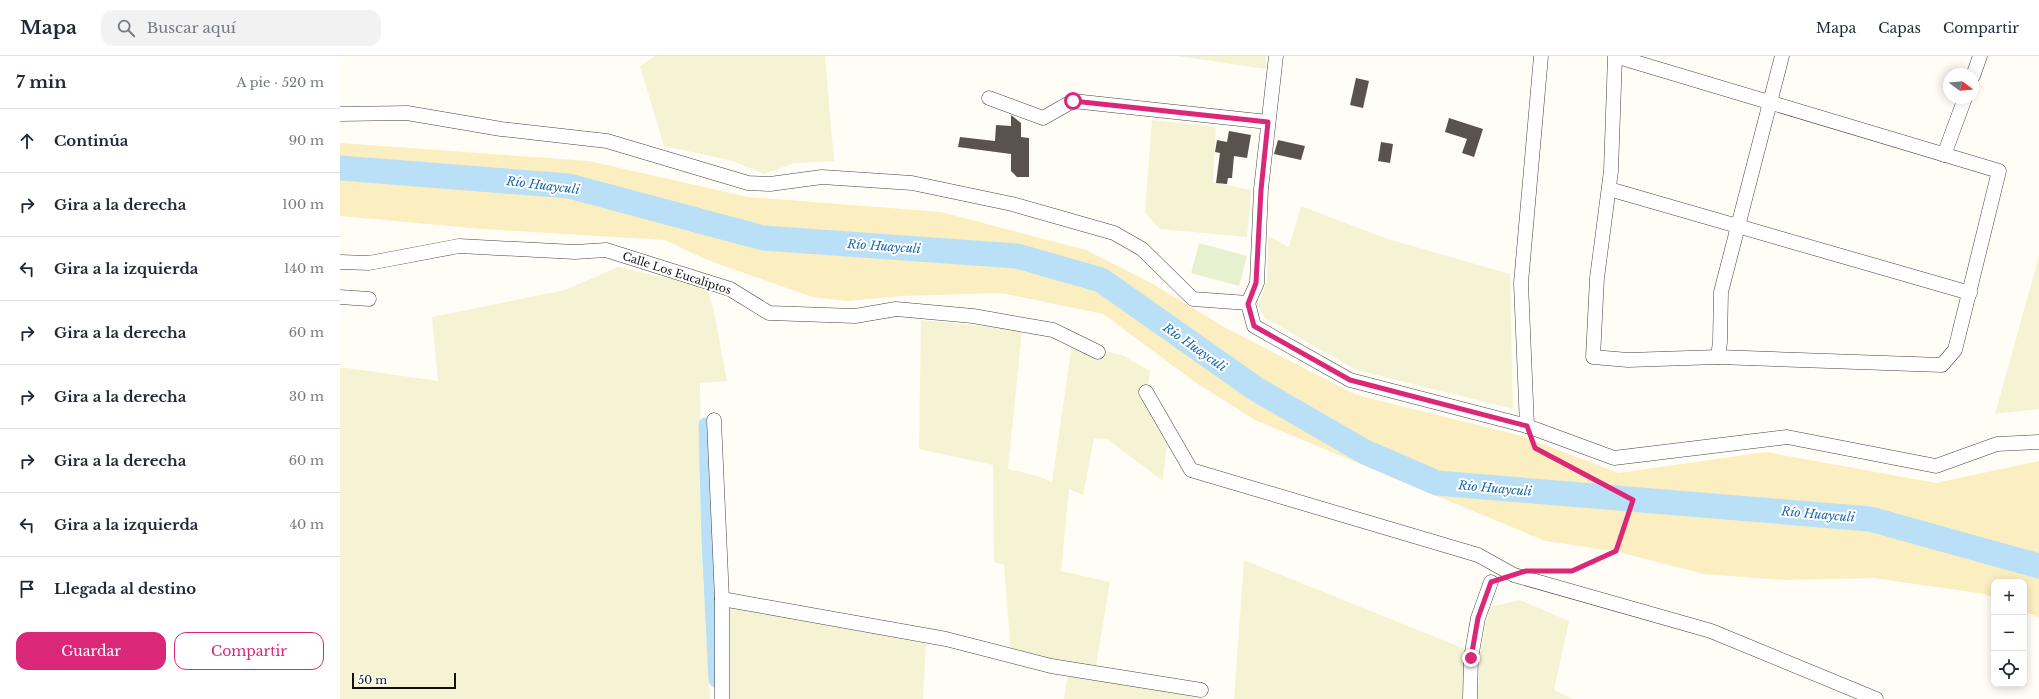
<!DOCTYPE html>
<html lang="es">
<head>
<meta charset="utf-8">
<style>
  body { margin:0; font-family:"Libre Baskerville",serif; background:#f2f2f3; color:#1f2937 }
  .controls { position:absolute; right:12px; bottom:12px; display:grid; overflow:hidden; border-radius:8px; box-shadow:0 2px 10px #0003 }
  .controls button { width:36px; height:36px; display:grid; place-items:center; padding:0; border:0; border-bottom:1px solid #e0e1e3; background:#fff; color:#1f2937; font:20px sans-serif }
  .compass { position:absolute; left:1603px; top:12px; width:36px; height:36px; border-radius:50%; background:#fff; box-shadow:0 2px 10px #0003; rotate:106deg }
  .scale { position:absolute; left:12px; bottom:10px; width:104px; box-sizing:border-box; padding-left:4px; border:2px solid #111; border-top:0; font-size:11px; line-height:14px; white-space:nowrap; color:#111; -webkit-text-stroke:3px #fff; paint-order:stroke }
  .stop { position:absolute; width:12px; height:12px; margin:-9px; border:3px solid #db2777; border-radius:50%; background:#fff }
  .stop.end { background:#db2777; border-color:#fff; box-shadow:0 1px 4px #0008 }
  .list { margin:0; padding:0; list-style:none }
  h2 { display:flex; justify-content:space-between; align-items:center; height:52px; margin:0; padding:0 16px; font-size:17px }
  h2 small { font-size:13px; font-weight:400; color:#747a83 }
  .list li { display:grid; grid-template-columns:26px 1fr auto; gap:12px; align-items:center; box-sizing:border-box; height:64px; padding:0 16px; border-top:1px solid #e0e1e3 }
  .list b { display:block; font-size:15px; white-space:nowrap }
  .list em { font-size:13px; font-style:normal; color:#747a83 }
  .actions { display:flex; gap:8px; padding:12px 16px }
  .actions a { flex:1; padding:9px 0; border:1px solid #db2777; border-radius:12px; text-align:center; font-size:14px; color:#db2777 }
  .actions .main { background:#db2777; color:#fff }
  .icon { flex:none; width:22px; height:22px; fill:none; stroke:currentColor; stroke-width:2; stroke-linecap:round; stroke-linejoin:round }
  .map { position:relative; flex:none; width:1699px; height:643px; overflow:hidden }
  header { display:flex; align-items:center; gap:24px; box-sizing:border-box; height:56px; padding:0 20px; background:#fff; border-bottom:1px solid #e0e1e3 }
  header strong { font-size:19px }
  nav { display:flex; gap:22px; margin-inline-start:auto; font-size:14px }
  .search { width:280px; height:36px; background:#f2f2f3; display:flex; align-items:center; gap:10px; box-sizing:border-box; padding:0 14px; border-radius:12px; color:#747a83; font-size:15px }
  main { display:flex }
  aside { flex:1; background:#fff }
  .map>svg:first-child { display:block }
</style>
</head>
<body>
<header>
<strong>Mapa</strong>
<div class="search"><svg class="icon" aria-label="search" viewBox="0 0 24 24"><circle cx="10" cy="10" r="6"/><path d="M15 15l6 6"/></svg>Buscar aquí</div>
<nav><a>Mapa</a><a>Capas</a><a>Compartir</a></nav>
</header>
<main>
<aside>
<h2>7 min<small>A pie · 520 m</small></h2>
<ul class="list">
<li><svg class="icon" aria-label="ahead" viewBox="0 0 24 24"><path d="M12 20V5M6 11l6-6 6 6"/></svg><div><b>Continúa</b></div><em>90 m</em></li>
<li><svg class="icon" aria-label="right" viewBox="0 0 24 24"><path d="M7 20v-9h11M14 6l5 5-5 5"/></svg><div><b>Gira a la derecha</b></div><em>100 m</em></li>
<li><svg class="icon" aria-label="left" viewBox="0 0 24 24"><path d="M17 20v-9H6M10 6l-5 5 5 5"/></svg><div><b>Gira a la izquierda</b></div><em>140 m</em></li>
<li><svg class="icon" aria-label="right" viewBox="0 0 24 24"><path d="M7 20v-9h11M14 6l5 5-5 5"/></svg><div><b>Gira a la derecha</b></div><em>60 m</em></li>
<li><svg class="icon" aria-label="right" viewBox="0 0 24 24"><path d="M7 20v-9h11M14 6l5 5-5 5"/></svg><div><b>Gira a la derecha</b></div><em>30 m</em></li>
<li><svg class="icon" aria-label="right" viewBox="0 0 24 24"><path d="M7 20v-9h11M14 6l5 5-5 5"/></svg><div><b>Gira a la derecha</b></div><em>60 m</em></li>
<li><svg class="icon" aria-label="left" viewBox="0 0 24 24"><path d="M17 20v-9H6M10 6l-5 5 5 5"/></svg><div><b>Gira a la izquierda</b></div><em>40 m</em></li>
<li><svg class="icon" aria-label="arrive" viewBox="0 0 24 24"><path d="M6 21V4h12l-3 4 3 4H6"/></svg><div><b>Llegada al destino</b></div></li>
</ul>
<div class="actions"><a class="main">Guardar</a><a>Compartir</a></div>
</aside>
<div class="map">
<svg width="1699" height="643" viewBox="0 0 1699 643">
  <rect width="100%" height="100%" fill="#fffdf5"/>
  <g fill="#f6f3d4">
    <polygon points="315,0 485,0 494,105 455,107 424,118 393,105 324,90 300,10"/>
    <polygon points="837,0 926,0 926,13"/>
    <polygon points="812,64 876,71 873,126 911,134 907,181 820,173 805,157"/>
    <polygon points="961,150 1048,183 1170,218 1173,353 1016,314 925,262 918,250 927,225 928,180 949,191"/>
    <polygon points="1699,200 1699,353 1655,358"/>
    <polygon points="278,211 326,222 355,226 369,238 374,256 387,325 360,327 361,485 370,643 0,643 0,311 98,325 92,261 225,234"/>
    <polygon points="581,264 682,274 668,413 698,420 712,426 732,288 782,299 810,315 806,350 828,377 823,425 767,383 754,382 743,439 729,433 721,515 770,526 756,610 671,597 664,509 654,506 653,409 579,393"/>
    <polygon points="904,504 1125,593 1123,643 894,643"/>
    <polygon points="1180,544 1229,565 1214,634 1233,643 1138,643 1140,600 1149,551"/>
    <polygon points="387,550 586,588 583,643 387,643"/>
    <polygon points="728,616 865,643 724,643"/>
  </g>
  <polygon fill="#fbeec1" points="0,87 249,105 408,141 601,156 746,194 813,228 884,271 1016,339 1178,379 1278,417 1426,396 1596,427 1699,405 1699,562 1684,555 1684,526 1654,526 1654,542 1645,538 1533,522 1445,524 1364,518 1275,495 1205,485 915,364 855,326 763,258 661,237 562,240 507,245 472,241 365,203 325,184 142,173 0,160"/>
  <polygon fill="#e6f2cf" points="859,187 907,200 899,230 851,217"/>
  <g fill="none" stroke-linecap="round" stroke-linejoin="round">
    <polyline stroke="#b9e0f7" stroke-width="15" points="366,369 369,486 376,624"/>
    <polyline stroke="#b9e0f7" stroke-width="25" points="0,112 229,130 423,182 677,200 761,224 916,333 1025,396 1097,427 1530,463 1699,510"/>
  </g>
  <g fill="#5a524d">
    <polygon points="1016,22 1029,25 1023,52 1010,49"/>
    <polygon points="671,59 681,67 681,81 689,82 689,121 677,121 671,115 671,98 618,91 620,81 655,85 656,69 671,70"/>
    <polygon points="1109,62 1143,73 1134,101 1122,97 1127,83 1105,76"/>
    <polygon points="889,75 911,79 907,102 894,100 892,122 888,122 887,128 876,127 880,97 875,96 877,84 887,86"/>
    <polygon points="938,84 965,90 961,104 934,98"/>
    <polygon points="1041,86 1053,88 1050,107 1038,105"/>
  </g>
  <g fill="none" stroke-linecap="round" stroke-linejoin="round">
    <defs>
      <g id="minor">
        <polyline points="1275,0 1659,115 1615,294 1602,309 1378,301 1288,304 1253,301 1257,222 1271,115 1275,0"/>
        <polyline points="1633,20 1640,0"/>
        <polyline points="649,42 703,62 733,45 928,66"/>
        <polyline points="0,58 67,57 161,73 267,85 408,127 430,128 482,121 572,127 672,148 774,177 802,193 853,243 908,247 917,227 921,133 936,0"/>
        <polyline points="1604,99 1625,42"/>
        <polyline points="1269,133 1630,237"/>
        <polyline points="0,206 29,207 119,190 235,196 266,194 390,233 429,257 515,260 556,253 633,260 713,274 758,296"/>
        <polyline points="0,241 29,243"/>
        <polyline points="908,247 914,270 1010,324 1187,370 1274,402 1447,381 1596,410 1657,388 1699,386"/>
        <polyline points="1378,301 1380,286 1381,236 1442,0"/>
        <polyline points="806,336 851,414 1138,499 1174,519 1371,575 1536,643"/>
        <polyline points="374,364 382,543 382,643"/>
        <polyline points="1187,370 1181,227 1201,0"/>
        <polyline points="382,543 606,583 711,610 861,634"/>
        <polyline points="1130,643 1131,602 1138,562 1151,526"/>
      </g>
    </defs>
    <use href="#minor" stroke="#444" stroke-width="15"/>
    <polyline stroke="#333" stroke-width="2.5" stroke-dasharray="4 2" stroke-linecap="butt" points="1193,386 1195,392 1293,444 1276,495 1231,515 1214,515"/>
    <use href="#minor" stroke="#fff" stroke-width="14"/>
  </g>
  <g fill="none" stroke-linecap="round" stroke-linejoin="round">
    <polyline stroke="#db2777" stroke-width="5" points="733,45 928,66 921,134 916,227 908,248 914,270 1010,324 1187,370 1195,392 1293,444 1276,495 1232,515 1186,515 1151,526 1138,562 1131,602"/>
  </g>
  <g text-anchor="middle" dominant-baseline="central" stroke-width="4" stroke-linejoin="round" paint-order="stroke">
    <g font-size="11" fill="#111" stroke="#fff">
      <text transform="translate(337 217) rotate(18)">Calle Los Eucaliptos</text>
    </g>
    <g font-size="12" font-style="italic" fill="#1768a6" stroke="#fff">
      <text transform="translate(203 129) rotate(7)">Río Huayculi</text>
      <text transform="translate(544 190) rotate(4)">Río Huayculi</text>
      <text transform="translate(855 291) rotate(35)">Río Huayculi</text>
      <text transform="translate(1155 432) rotate(5)">Río Huayculi</text>
      <text transform="translate(1478 458) rotate(5)">Río Huayculi</text>
    </g>
  </g>
</svg>
<div class="controls">
<button>+</button>
<button>−</button>
<button><svg class="icon" aria-label="locate" viewBox="0 0 24 24"><circle cx="12" cy="12" r="6"/><path d="M12 2v4M12 18v4M2 12h4M18 12h4"/></svg></button>
</div>
<svg class="compass" viewBox="-18 -18 36 36"><path d="M0-13l5 13h-10z" fill="#e53935"/><path d="M0 13l5-13h-10z" fill="#747a83"/></svg>
<div class="scale">50 m</div>
<div class="stop" style="left:733px;top:45px"></div>
<div class="stop end" style="left:1131px;top:602px"></div>
</div>
</main>
</body>
</html>
